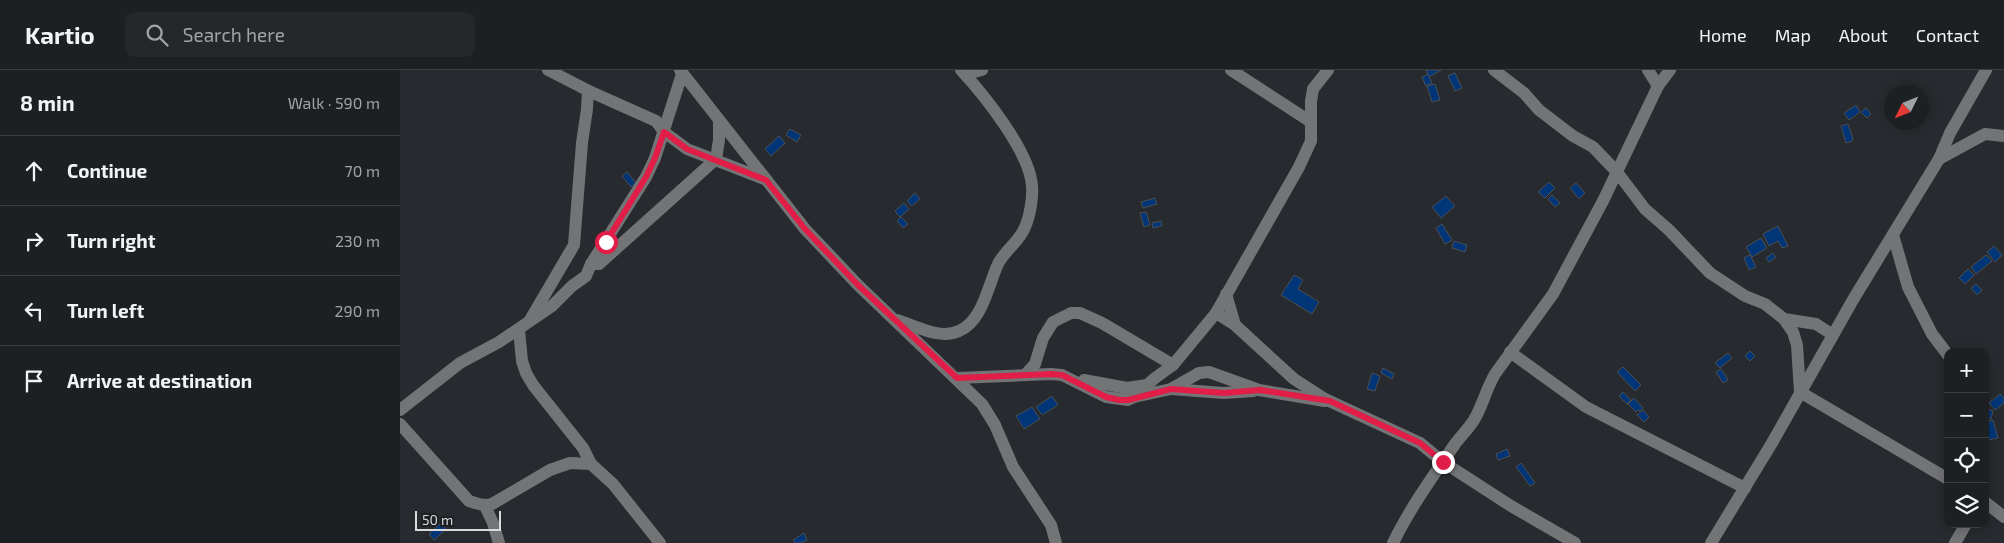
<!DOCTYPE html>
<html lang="en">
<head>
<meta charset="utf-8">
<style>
  body { margin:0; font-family:"Exo 2",sans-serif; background:#25282a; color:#f1f3f6 }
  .controls { position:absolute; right:15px; bottom:15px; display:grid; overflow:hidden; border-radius:10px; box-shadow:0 2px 12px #0003 }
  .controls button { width:45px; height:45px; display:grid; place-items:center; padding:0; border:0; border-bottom:1px solid #3b3e40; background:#1d2022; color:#f1f3f6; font:25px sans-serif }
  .compass { position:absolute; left:1484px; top:15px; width:45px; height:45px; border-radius:50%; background:#1d2022; box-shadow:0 2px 12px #0003; rotate:227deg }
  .scale { position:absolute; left:15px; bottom:12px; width:86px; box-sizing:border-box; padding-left:5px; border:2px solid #d8dadc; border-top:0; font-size:14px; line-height:18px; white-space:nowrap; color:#d8dadc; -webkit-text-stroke:4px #1d2024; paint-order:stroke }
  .stop { position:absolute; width:15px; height:15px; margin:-11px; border:4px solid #e11d48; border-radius:50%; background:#fff }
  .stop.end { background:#e11d48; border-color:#fff; box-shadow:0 1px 5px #0008 }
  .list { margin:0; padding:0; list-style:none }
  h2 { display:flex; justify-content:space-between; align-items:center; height:65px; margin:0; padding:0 20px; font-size:21px }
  h2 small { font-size:16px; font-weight:400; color:#a0a3a5 }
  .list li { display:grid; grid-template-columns:32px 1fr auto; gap:15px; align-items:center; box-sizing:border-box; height:70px; padding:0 20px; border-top:1px solid #3b3e40 }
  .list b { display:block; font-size:19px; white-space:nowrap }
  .list em { font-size:16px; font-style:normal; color:#a0a3a5 }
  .icon { flex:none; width:28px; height:28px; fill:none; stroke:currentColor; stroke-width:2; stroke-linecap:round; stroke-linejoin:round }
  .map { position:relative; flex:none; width:1604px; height:473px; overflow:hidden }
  header { display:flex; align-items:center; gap:30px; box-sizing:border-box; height:70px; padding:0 25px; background:#1d2022; border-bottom:1px solid #3b3e40 }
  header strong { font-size:24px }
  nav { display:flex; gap:28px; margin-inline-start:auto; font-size:18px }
  .search { width:350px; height:45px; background:#25282a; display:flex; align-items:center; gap:12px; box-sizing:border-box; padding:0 18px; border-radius:10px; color:#a0a3a5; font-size:19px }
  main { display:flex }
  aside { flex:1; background:#1d2022 }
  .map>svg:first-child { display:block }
</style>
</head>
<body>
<header>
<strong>Kartio</strong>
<div class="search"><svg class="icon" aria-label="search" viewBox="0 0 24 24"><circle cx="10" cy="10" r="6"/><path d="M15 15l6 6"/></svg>Search here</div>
<nav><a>Home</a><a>Map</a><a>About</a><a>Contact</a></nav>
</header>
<main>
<aside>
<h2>8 min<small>Walk · 590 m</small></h2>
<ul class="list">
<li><svg class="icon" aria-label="ahead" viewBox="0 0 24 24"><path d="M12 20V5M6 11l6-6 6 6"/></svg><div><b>Continue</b></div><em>70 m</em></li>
<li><svg class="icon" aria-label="right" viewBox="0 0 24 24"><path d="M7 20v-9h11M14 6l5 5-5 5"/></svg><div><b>Turn right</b></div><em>230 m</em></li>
<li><svg class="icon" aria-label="left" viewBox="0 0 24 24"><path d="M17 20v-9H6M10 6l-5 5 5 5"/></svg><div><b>Turn left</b></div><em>290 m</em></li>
<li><svg class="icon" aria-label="arrive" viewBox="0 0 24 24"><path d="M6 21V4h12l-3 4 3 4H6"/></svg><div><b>Arrive at destination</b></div></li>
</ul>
</aside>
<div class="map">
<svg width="1604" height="473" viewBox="0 0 1604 473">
  <rect width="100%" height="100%" fill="#272a2e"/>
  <g fill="#003678" stroke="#4c4f53">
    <polygon points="1026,0 1041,0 1029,7"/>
    <polygon points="1055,3 1062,18 1055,21 1048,6"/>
    <polygon points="1028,4 1032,13 1026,16 1022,7"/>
    <polygon points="1035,14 1040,30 1032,32 1027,16"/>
    <polygon points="1456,35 1460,42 1449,50 1444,43"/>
    <polygon points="1466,38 1471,44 1467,48 1461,42"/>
    <polygon points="1448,54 1453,69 1452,71 1446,73 1441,56"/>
    <polygon points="390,59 401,65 397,72 386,65"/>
    <polygon points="379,66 385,73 371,86 365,79"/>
    <polygon points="227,102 236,113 231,117 222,106"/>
    <polygon points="1149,112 1155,118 1145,128 1138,122"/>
    <polygon points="1176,113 1185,123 1179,129 1170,118"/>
    <polygon points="515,123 520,129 512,136 507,131"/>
    <polygon points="1152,125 1160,133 1155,137 1148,129"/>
    <polygon points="1046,126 1055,136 1041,148 1032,137"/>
    <polygon points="755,128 757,134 743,138 741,132"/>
    <polygon points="504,133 509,139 500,147 495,141"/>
    <polygon points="746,142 750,155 744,157 740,143"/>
    <polygon points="501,147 508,154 503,158 497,151"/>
    <polygon points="761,151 762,156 753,158 752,153"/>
    <polygon points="1042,154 1052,170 1045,174 1036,158"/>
    <polygon points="1378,156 1388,176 1382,178 1378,171 1369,176 1363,164"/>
    <polygon points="1361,168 1367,178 1352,187 1346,177"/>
    <polygon points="1054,171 1067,175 1065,182 1052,178"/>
    <polygon points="1594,176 1602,185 1595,192 1587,182"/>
    <polygon points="1373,183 1376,187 1369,192 1366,188"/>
    <polygon points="1350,185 1356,197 1349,200 1344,188"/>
    <polygon points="1586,185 1592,191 1576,204 1571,197"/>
    <polygon points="1568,199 1574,205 1565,214 1559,208"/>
    <polygon points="894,205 903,210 898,219 919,232 912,244 881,225"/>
    <polygon points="1576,214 1582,220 1577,225 1571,218"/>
    <polygon points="1350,281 1355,286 1350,291 1345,286"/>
    <polygon points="1328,283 1332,288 1320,298 1315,293"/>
    <polygon points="1223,297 1241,315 1235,321 1217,302"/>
    <polygon points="983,298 994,304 992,309 981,303"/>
    <polygon points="1321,299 1328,310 1323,313 1316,302"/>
    <polygon points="972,303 980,306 975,321 967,319"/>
    <polygon points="1223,322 1231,330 1227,334 1219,326"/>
    <polygon points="1600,324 1604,328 1604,333 1595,340 1589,333"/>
    <polygon points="652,326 658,335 642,345 636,337"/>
    <polygon points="1234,328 1243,338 1240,341 1238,340 1236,342 1228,334"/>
    <polygon points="632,337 640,349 624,359 616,346"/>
    <polygon points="1587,339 1593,341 1591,349 1585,347"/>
    <polygon points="1243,340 1249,347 1244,352 1237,345"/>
    <polygon points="1593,350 1598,368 1588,370 1585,352"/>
    <polygon points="1107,379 1110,386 1098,390 1096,384"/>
    <polygon points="1121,393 1135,413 1130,416 1116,397"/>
    <polygon points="41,453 46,459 34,470 29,464"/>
    <polygon points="404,463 407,470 401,473 395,473 393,470"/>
  </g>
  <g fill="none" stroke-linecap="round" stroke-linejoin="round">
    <g stroke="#737476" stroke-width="12">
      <polyline points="148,0 191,22 256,51 264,62 287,79 364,109"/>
      <polyline points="280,0 405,159 458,215 582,334 595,355 613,397 651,455 656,473"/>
      <polyline points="565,0 570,3 582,0"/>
      <polyline points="831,0 911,52"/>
      <polyline points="1094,0 1124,23 1139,40 1173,66 1193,77 1217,102 1245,139 1269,160 1310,203 1345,226 1365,234 1384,249 1393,262 1397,275 1400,322 1548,409"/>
      <polyline points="1248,0 1258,16"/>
      <polyline points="1539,89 1585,64 1604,66"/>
      <polyline points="1493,165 1508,217 1532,264 1548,285"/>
      <polyline points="191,194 246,107 255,88 282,4"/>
      <polyline points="826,224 835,255"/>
      <polyline points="816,243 835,255 894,309 925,329 1020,373 1043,392 1111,436 1175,473"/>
      <polyline points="1384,249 1416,254 1430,263 1432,267"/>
      <polyline points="130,250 174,175 182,73 187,39 188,21"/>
      <path d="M497,250C516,256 540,270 559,261C583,251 588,215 598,194C605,180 620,171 625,157C630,146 633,127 632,116C630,82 584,25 561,0"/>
      <polyline points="119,260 122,291 126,303 133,315 183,378 191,394"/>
      <polyline points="1110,282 1186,337 1345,418"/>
      <polyline points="625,305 635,294 643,268 653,252 671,243 680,243 702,253 773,295"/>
      <polyline points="557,308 651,304 662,305 706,327 728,330 734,327 755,308 773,295 816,243 899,97 911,71 911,31 913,19 928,0"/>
      <polyline points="684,310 727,318 747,315"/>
      <polyline points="771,319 824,323 853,321"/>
      <polyline points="734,327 771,319 799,303 809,302 859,320 925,331"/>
      <polyline points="0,340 60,293 99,272 152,236 172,216 186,206 191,194 199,194 316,89 319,70 319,50"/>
      <path d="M0,354L69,431C78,434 83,436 92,434L150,400L170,393L191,394L213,414L260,473"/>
      <polyline points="1585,432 1604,447"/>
      <polyline points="85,436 93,453 99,473"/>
      <path d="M993,473C1010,438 1033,406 1055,374C1061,366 1069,358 1074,350C1083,335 1086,319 1095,304L1153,224L1203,131L1258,16L1270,0"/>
      <polyline points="1311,473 1372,373 1454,228 1539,89 1550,63 1586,0"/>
      <polyline points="1555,473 1566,454"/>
    </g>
  </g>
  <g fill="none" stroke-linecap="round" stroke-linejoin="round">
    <polyline stroke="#e11d48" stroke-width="6" points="206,172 246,107 255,88 264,62 287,79 366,110 405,159 458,215 557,308 651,304 662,305 706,327 719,330 728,330 771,319 824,323 860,320 930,331 1020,373 1043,392"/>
  </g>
</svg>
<div class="controls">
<button>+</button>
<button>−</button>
<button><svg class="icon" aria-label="locate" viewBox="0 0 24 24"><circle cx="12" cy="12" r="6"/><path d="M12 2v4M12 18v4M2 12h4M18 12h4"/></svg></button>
<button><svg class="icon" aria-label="layers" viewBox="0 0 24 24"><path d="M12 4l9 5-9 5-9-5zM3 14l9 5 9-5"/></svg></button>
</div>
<svg class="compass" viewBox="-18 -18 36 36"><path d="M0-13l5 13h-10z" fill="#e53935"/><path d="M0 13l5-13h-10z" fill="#a0a3a5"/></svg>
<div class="scale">50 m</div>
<div class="stop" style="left:206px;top:172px"></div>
<div class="stop end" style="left:1043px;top:392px"></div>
</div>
</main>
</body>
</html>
